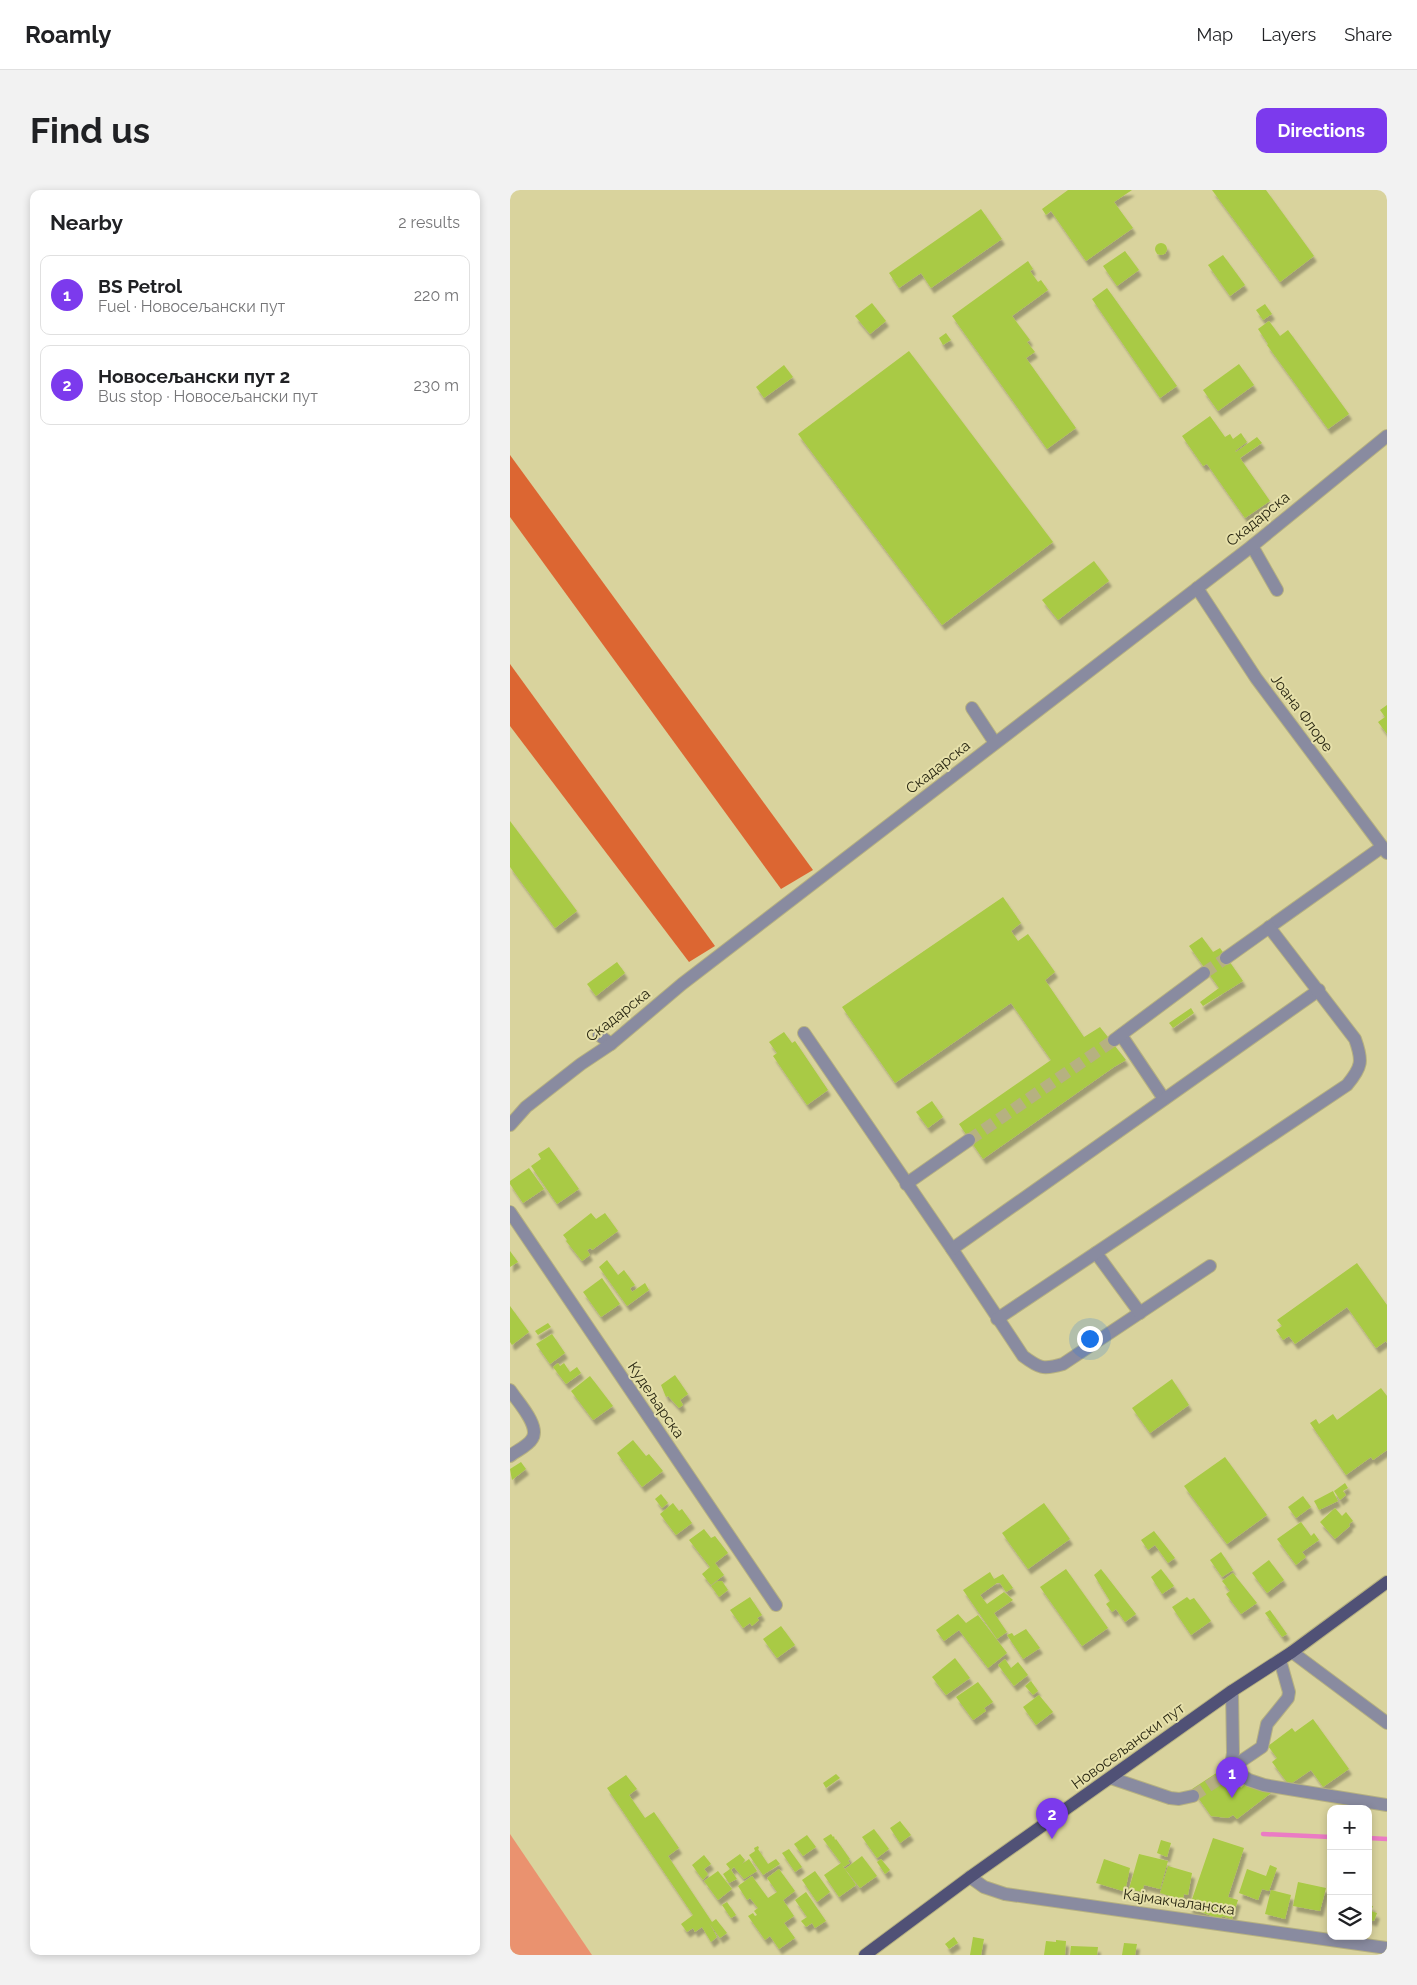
<!DOCTYPE html>
<html lang="en">
<head>
<meta charset="utf-8">
<style>
  body { margin:0; font-family:Raleway,sans-serif; background:#f2f2f2; color:#202124 }
  .controls { position:absolute; right:15px; bottom:15px; display:grid; overflow:hidden; border-radius:10px; box-shadow:0 2px 8px #0003 }
  .controls button { width:45px; height:45px; display:grid; place-items:center; padding:0; border:0; border-bottom:1px solid #e0e0e0; background:#fff; color:#202124; font:25px sans-serif }
  .you { position:absolute; left:579px; top:1148px; width:18px; height:18px; margin:-12px; border:4px solid #fff; border-radius:50%; background:#1a73e8; box-shadow:0 0 0 8px #1a73e833 }
  .badge { display:grid; place-items:center; width:32px; height:32px; border-radius:50%; background:#7c3aed; color:#fff; font-size:16px; font-weight:700 }
  .pin { position:absolute; translate:-50% -41px; filter:drop-shadow(0 1px 2px #0008) }
  .pin::after { content:''; position:absolute; top:26px; width:18px; height:15px; background:inherit; clip-path:polygon(0 0,100% 0,50% 100%) }
  .list { margin:0; padding:0; list-style:none }
  h2 { display:flex; justify-content:space-between; align-items:center; height:65px; margin:0; padding:0 20px; font-size:21px }
  h2 small { font-size:16px; font-weight:400; color:#757577 }
  .list li { display:grid; grid-template-columns:32px 1fr auto; gap:15px; align-items:center; box-sizing:border-box; height:80px; margin:0 10px 10px; padding:0 10px; border:1px solid #e0e0e0; border-radius:10px }
  .list b { display:block; font-size:19px; white-space:nowrap }
  .list p { margin:0; font-size:16px; white-space:nowrap; color:#757577 }
  .list em { font-size:16px; font-style:normal; color:#757577 }
  .icon { flex:none; width:28px; height:28px; fill:none; stroke:currentColor; stroke-width:2; stroke-linecap:round; stroke-linejoin:round }
  .map { position:relative; flex:none; width:877px; height:1765px; overflow:hidden; border-radius:10px }
  header { display:flex; align-items:center; gap:30px; box-sizing:border-box; height:70px; padding:0 25px; background:#fff; border-bottom:1px solid #e0e0e0 }
  header strong { font-size:24px }
  nav { display:flex; gap:28px; margin-inline-start:auto; font-size:18px }
  .intro { display:flex; align-items:center; justify-content:space-between; box-sizing:border-box; height:120px; padding:0 30px }
  h1 { margin:0; font-size:35px }
  .button { padding:12px 22px; border-radius:10px; background:#7c3aed; color:#fff; font-size:18px; font-weight:700 }
  main { display:flex; gap:30px; padding:0 30px }
  aside { flex:1; background:#fff; border-radius:10px; box-shadow:0 2px 8px #0003 }
  .map>svg:first-child { display:block }
</style>
</head>
<body>
<header>
<strong>Roamly</strong>
<nav><a>Map</a><a>Layers</a><a>Share</a></nav>
</header>
<div class="intro"><h1>Find us</h1><a class="button">Directions</a></div>
<main>
<aside>
<h2>Nearby<small>2 results</small></h2>
<ul class="list">
<li><span class="badge">1</span><div><b>BS Petrol</b><p>Fuel · Новосељански пут</p></div><em>220 m</em></li>
<li><span class="badge">2</span><div><b>Новосељански пут 2</b><p>Bus stop · Новосељански пут</p></div><em>230 m</em></li>
</ul>
</aside>
<div class="map">
<svg width="877" height="1765" viewBox="0 0 877 1765">
  <defs>
    <filter id="shadow"><feDropShadow dx="3" dy="5.5" stdDeviation="1" flood-color="#0004"/></filter>
  </defs>
  <rect width="100%" height="100%" fill="#d9d39d"/>
  <polygon fill="#ea926f" points="0,1644 82,1765 0,1765"/>
  <g fill="#dc6632">
    <polygon points="0,265 303,680 271,699 0,327"/>
    <polygon points="0,474 205,756 179,772 0,536"/>
  </g>
  <g fill="none" stroke-linecap="round" stroke-linejoin="round">
    <g stroke="#eb7bc4" stroke-width="4.5">
      <polyline points="753,1644 821,1647"/>
      <polyline points="858,1648 877,1649"/>
    </g>
  </g>
  <g fill="#a9ca44" filter="url(#shadow)">
    <polygon points="558,0 622,0 604,12 623,38 576,71 541,21 536,25 532,19"/>
    <polygon points="702,0 756,0 804,66 770,92"/>
    <polygon points="471,19 492,49 421,98 411,83 389,98 379,83"/>
    <circle cx="651" cy="59" r="6"/>
    <polygon points="615,61 629,80 607,96 593,76"/>
    <polygon points="713,65 735,95 720,106 698,75"/>
    <polygon points="518,71 523,79 520,81 528,92 531,90 538,100 502,126 520,150 517,152 525,162 516,168 566,238 537,259 442,126"/>
    <polygon points="597,98 667,196 650,208 582,109"/>
    <polygon points="362,113 376,131 360,144 345,126"/>
    <polygon points="755,114 762,124 753,130 746,120"/>
    <polygon points="759,131 770,146 778,140 839,224 818,239 757,155 758,154 748,139"/>
    <polygon points="436,143 441,150 433,155 429,148"/>
    <polygon points="399,161 543,352 432,435 288,244"/>
    <polygon points="729,174 744,195 708,221 693,200"/>
    <polygon points="274,175 283,187 254,208 246,197"/>
    <polygon points="700,226 715,247 720,244 723,249 731,243 737,252 725,261 726,262 747,247 752,253 730,268 760,311 735,328 697,274 693,276 672,246"/>
    <polygon points="584,371 599,391 548,430 532,410"/>
    <polygon points="877,515 877,544 868,532 875,527 870,520"/>
    <polygon points="0,631 67,721 45,738 0,677"/>
    <polygon points="493,707 511,733 501,741 508,751 518,744 545,782 535,790 574,847 590,837 616,870 604,877 473,969 449,934 541,870 501,813 385,893 332,817"/>
    <polygon points="692,747 703,762 710,758 733,791 693,816 690,812 709,798 679,756"/>
    <polygon points="107,772 115,783 86,806 77,794"/>
    <polygon points="681,818 684,823 663,838 659,833"/>
    <polygon points="274,842 282,853 285,851 318,900 297,915 263,866 267,863 259,852"/>
    <polygon points="422,911 433,927 418,938 406,922"/>
    <polygon points="39,957 69,999 47,1014 21,976 31,969 28,964"/>
    <polygon points="19,978 34,999 13,1013 0,994 0,991"/>
    <polygon points="81,1023 86,1029 95,1023 108,1041 82,1060 81,1058 77,1060 80,1065 72,1071 56,1051 57,1050 53,1045"/>
    <polygon points="0,1061 8,1072 0,1077"/>
    <polygon points="97,1070 108,1085 114,1080 125,1095 120,1098 122,1102 135,1093 139,1100 117,1116 89,1077"/>
    <polygon points="847,1073 877,1115 877,1153 876,1151 866,1158 837,1117 785,1154 779,1146 773,1150 766,1140 772,1136 767,1130"/>
    <polygon points="92,1088 110,1114 91,1127 73,1102"/>
    <polygon points="0,1116 19,1142 2,1155 0,1152"/>
    <polygon points="38,1133 41,1137 28,1145 25,1141"/>
    <polygon points="42,1144 55,1163 40,1174 26,1154"/>
    <polygon points="48,1173 50,1176 54,1173 60,1182 67,1177 71,1183 56,1194 43,1177"/>
    <polygon points="165,1185 178,1204 170,1210 173,1215 169,1218 158,1206 156,1207 151,1195"/>
    <polygon points="80,1186 103,1216 83,1230 61,1201"/>
    <polygon points="662,1189 679,1215 640,1243 622,1218"/>
    <polygon points="871,1198 877,1206 877,1260 863,1270 861,1267 836,1285 800,1233 806,1229 809,1234 823,1224 827,1230"/>
    <polygon points="123,1250 136,1266 139,1264 153,1281 132,1297 107,1263"/>
    <polygon points="715,1267 757,1325 717,1354 674,1296"/>
    <polygon points="11,1272 16,1279 2,1290 0,1279"/>
    <polygon points="835,1293 838,1298 833,1301 836,1305 830,1310 824,1301"/>
    <polygon points="823,1301 828,1311 809,1320 804,1311"/>
    <polygon points="151,1304 158,1313 152,1318 145,1309"/>
    <polygon points="793,1306 801,1317 786,1328 778,1317"/>
    <polygon points="163,1313 169,1321 172,1319 182,1333 166,1345 150,1324"/>
    <polygon points="534,1313 560,1349 518,1379 492,1343"/>
    <polygon points="825,1318 832,1326 836,1322 843,1331 839,1334 840,1336 825,1349 810,1332"/>
    <polygon points="791,1332 801,1346 804,1343 809,1350 792,1362 796,1367 786,1375 767,1349"/>
    <polygon points="194,1339 201,1348 205,1346 218,1363 205,1373 214,1385 201,1395 192,1384 200,1377 179,1350"/>
    <polygon points="644,1341 665,1368 658,1373 645,1355 638,1360 631,1350"/>
    <polygon points="711,1362 723,1380 712,1387 700,1370"/>
    <polygon points="759,1370 774,1390 757,1403 742,1383"/>
    <polygon points="556,1379 598,1438 572,1456 530,1397"/>
    <polygon points="591,1379 626,1424 615,1432 606,1419 602,1422 596,1414 600,1411 584,1385"/>
    <polygon points="651,1379 664,1396 652,1404 641,1387"/>
    <polygon points="480,1382 484,1389 493,1384 503,1398 496,1402 490,1393 487,1393 470,1405 477,1414 494,1402 503,1410 484,1423 497,1442 487,1449 453,1400"/>
    <polygon points="723,1383 747,1413 731,1424 716,1404 720,1401 712,1391"/>
    <polygon points="208,1391 212,1391 218,1400 209,1407 201,1396"/>
    <polygon points="240,1407 252,1425 247,1428 249,1430 242,1436 240,1433 233,1438 220,1420"/>
    <polygon points="677,1407 680,1410 684,1408 701,1431 681,1445 662,1417"/>
    <polygon points="760,1420 777,1444 772,1447 755,1423"/>
    <polygon points="448,1424 456,1433 468,1425 497,1463 478,1478 449,1440 434,1451 426,1440"/>
    <polygon points="271,1436 285,1455 267,1468 253,1449"/>
    <polygon points="516,1439 530,1458 513,1469 497,1445 502,1443 504,1446"/>
    <polygon points="445,1468 460,1488 436,1505 422,1487"/>
    <polygon points="495,1469 501,1478 508,1472 518,1485 504,1496 488,1475"/>
    <polygon points="521,1491 528,1501 523,1505 515,1496"/>
    <polygon points="468,1492 483,1512 474,1518 476,1521 463,1530 446,1507"/>
    <polygon points="529,1505 543,1522 526,1535 513,1517"/>
    <polygon points="803,1529 839,1579 813,1597 801,1580 779,1595 762,1572 767,1568 758,1556 782,1538 785,1542"/>
    <polygon points="714,1578 731,1598 735,1594 765,1600 727,1629 723,1625 718,1628 701,1626 682,1599"/>
    <polygon points="326,1584 330,1588 316,1598 313,1593"/>
    <polygon points="116,1585 127,1599 119,1605 135,1628 144,1622 169,1658 158,1666 202,1732 206,1729 217,1743 210,1748 199,1733 207,1747 201,1752 192,1737 185,1742 183,1738 177,1742 171,1734 183,1725 97,1598"/>
    <polygon points="390,1631 401,1645 390,1653 380,1638"/>
    <polygon points="364,1639 379,1659 367,1668 352,1647"/>
    <polygon points="321,1644 323,1647 324,1646 325,1650 326,1649 340,1669 338,1671 340,1673 334,1677 332,1675 346,1695 329,1707 314,1685 331,1673 313,1649"/>
    <polygon points="297,1645 306,1657 293,1666 284,1654"/>
    <polygon points="703,1648 734,1658 718,1707 728,1710 722,1729 712,1726 711,1729 679,1718"/>
    <polygon points="651,1650 661,1653 657,1667 647,1663"/>
    <polygon points="248,1656 249,1658 248,1659 258,1674 266,1669 270,1674 253,1685 239,1665 245,1661 244,1658"/>
    <polygon points="279,1659 292,1677 285,1682 272,1663"/>
    <polygon points="230,1664 235,1670 232,1674 239,1669 247,1681 234,1689 224,1677 221,1680 227,1689 219,1693 213,1684 220,1679 216,1674"/>
    <polygon points="629,1664 658,1671 650,1699 634,1695 632,1702 619,1699"/>
    <polygon points="194,1665 201,1674 194,1679 198,1684 193,1690 182,1675"/>
    <polygon points="352,1666 367,1686 350,1698 335,1679"/>
    <polygon points="371,1669 380,1680 375,1684 367,1672"/>
    <polygon points="594,1669 620,1678 616,1697 614,1696 613,1701 586,1693"/>
    <polygon points="760,1675 767,1678 759,1701 752,1699 748,1710 729,1703 737,1679 756,1686"/>
    <polygon points="658,1676 682,1683 678,1705 674,1704 673,1710 650,1703"/>
    <polygon points="269,1679 285,1701 273,1710 284,1726 274,1733 285,1748 269,1759 260,1746 255,1750 238,1726 243,1723 245,1726 247,1725 244,1721 248,1718 240,1708 237,1710 228,1696 242,1686 258,1708 267,1702 257,1688"/>
    <polygon points="208,1681 222,1699 208,1710 194,1691"/>
    <polygon points="305,1681 320,1702 307,1712 292,1690"/>
    <polygon points="788,1692 816,1698 810,1721 783,1716"/>
    <polygon points="761,1700 781,1705 775,1729 755,1724"/>
    <polygon points="296,1702 316,1731 305,1738 302,1733 296,1737 291,1731 297,1727 285,1710"/>
    <polygon points="217,1712 226,1725 221,1728 212,1715"/>
    <polygon points="858,1715 863,1716 861,1721 867,1723 864,1731 858,1729"/>
    <polygon points="444,1747 448,1753 439,1759 435,1754"/>
    <polygon points="463,1747 474,1749 471,1765 460,1765"/>
    <polygon points="546,1750 556,1751 555,1765 534,1765 536,1751 546,1752"/>
    <polygon points="614,1753 627,1754 625,1765 612,1765"/>
    <polygon points="561,1756 588,1757 587,1765 560,1765"/>
  </g>
  <g fill="none" stroke-linecap="round" stroke-linejoin="round">
    <g stroke="#b6b181" stroke-width="12" stroke-dasharray="12 6" stroke-linecap="butt">
      <polyline points="694,783 716,768"/>
      <polyline points="459,950 604,850"/>
      <polyline points="683,1606 720,1582"/>
    </g>
    <defs>
      <g id="minor">
        <polyline points="742,356 767,400"/>
        <polyline points="687,398 746,488 877,663"/>
        <polyline points="462,518 485,553"/>
        <polyline points="716,768 872,657"/>
        <path d="M294,843L442,1059L513,1166C529,1178 533,1180 553,1174L700,1076"/>
        <polyline points="89,845 101,854"/>
        <polyline points="611,845 654,909"/>
        <polyline points="604,850 694,783"/>
        <polyline points="0,935 16,917 71,874 101,854 172,794 742,356 877,246"/>
        <polyline points="396,994 459,950"/>
        <polyline points="0,1022 266,1415"/>
        <polyline points="442,1059 809,800"/>
        <polyline points="586,1063 630,1123"/>
        <path d="M487,1129L837,895C852,877 853,871 845,849L759,737"/>
        <path d="M0,1200C7,1211 31,1236 22,1249C18,1256 6,1261 0,1266"/>
        <polyline points="782,1462 877,1533"/>
        <polyline points="770,1470 779,1502 778,1508 757,1534 752,1557 721,1578 739,1590 754,1595 877,1615"/>
        <polyline points="720,1582 723,1563 722,1501"/>
        <polyline points="601,1588 660,1608 669,1609 683,1606"/>
        <polyline points="460,1687 474,1697 495,1704 877,1758"/>
      </g>
      <polyline id="major" points="355,1765 460,1687 722,1501 782,1462 877,1392"/>
    </defs>
    <use href="#minor" stroke="#b6b181" stroke-width="14"/>
    <use href="#major" stroke="#b6b181" stroke-width="14"/>
    <use href="#minor" stroke="#898ba0" stroke-width="12"/>
    <use href="#major" stroke="#505176" stroke-width="12"/>
  </g>
  <g text-anchor="middle" dominant-baseline="central" stroke-width="4" stroke-linejoin="round" paint-order="stroke">
    <g font-size="15" fill="#2a2813" stroke="#e6e0aa">
      <text transform="translate(748 329) rotate(-39)">Скадарска</text>
      <text transform="translate(792 523) rotate(53)">Јоана Флоре</text>
      <text transform="translate(428 577) rotate(-38)">Скадарска</text>
      <text transform="translate(108 825) rotate(-38)">Скадарска</text>
      <text transform="translate(146 1210) rotate(56)">Кудељарска</text>
      <text transform="translate(618 1556) rotate(-36)">Новосељански пут</text>
      <text transform="translate(669 1712) rotate(8)">Кајмакчаланска</text>
    </g>
  </g>
</svg>
<div class="controls">
<button>+</button>
<button>−</button>
<button><svg class="icon" aria-label="layers" viewBox="0 0 24 24"><path d="M12 4l9 5-9 5-9-5zM3 14l9 5 9-5"/></svg></button>
</div>
<div class="you"></div>
<div class="pin badge" style="left:722px;top:1608px">1</div>
<div class="pin badge" style="left:542px;top:1649px">2</div>
</div>
</main>
</body>
</html>
